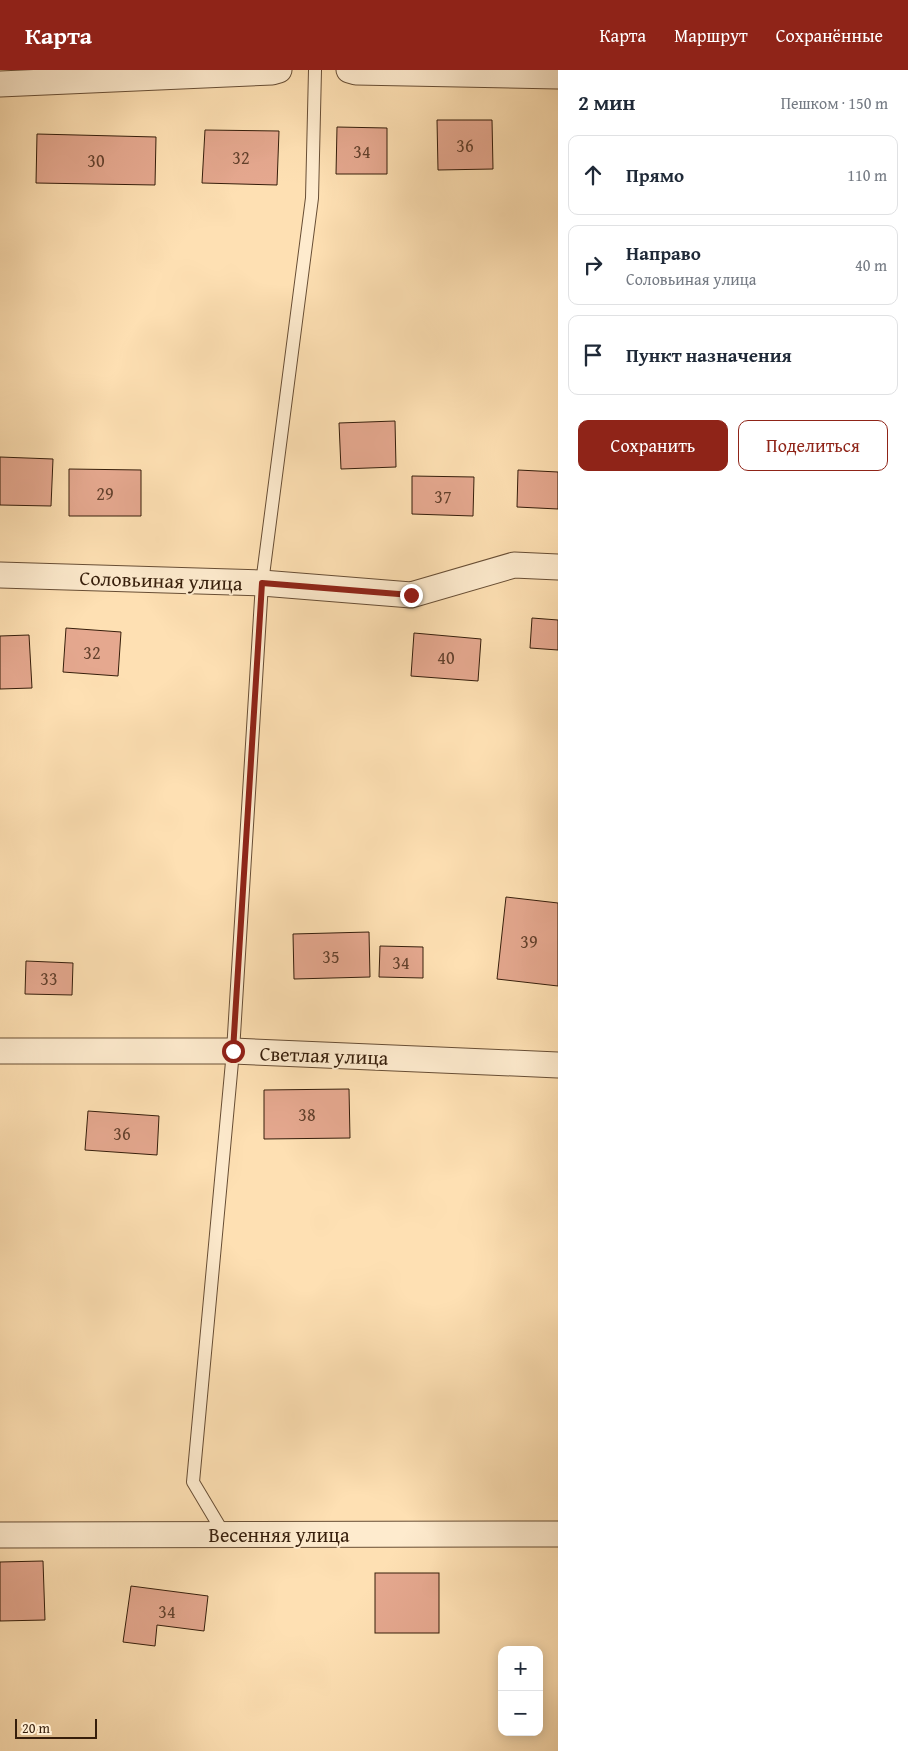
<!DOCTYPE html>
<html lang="ru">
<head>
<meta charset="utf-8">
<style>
  body { margin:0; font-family:"Gentium Book Plus",serif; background:#f2f2f3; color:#1f2937 }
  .controls { position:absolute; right:15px; bottom:15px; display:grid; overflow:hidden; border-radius:10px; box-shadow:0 2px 12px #0003 }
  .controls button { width:45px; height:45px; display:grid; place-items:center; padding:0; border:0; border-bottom:1px solid #e0e1e3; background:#fff; color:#1f2937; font:25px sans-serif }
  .scale { position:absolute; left:15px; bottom:12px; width:82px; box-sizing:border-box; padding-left:5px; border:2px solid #361e0b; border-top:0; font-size:14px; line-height:18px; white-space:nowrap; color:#361e0b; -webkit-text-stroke:4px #feebce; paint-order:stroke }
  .stop { position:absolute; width:15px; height:15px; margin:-11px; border:4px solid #8f2418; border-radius:50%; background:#fff }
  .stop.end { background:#8f2418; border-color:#fff; box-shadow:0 1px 5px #0008 }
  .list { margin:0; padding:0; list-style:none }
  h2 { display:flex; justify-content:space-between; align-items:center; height:65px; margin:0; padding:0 20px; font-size:21px }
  h2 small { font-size:16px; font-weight:400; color:#747a83 }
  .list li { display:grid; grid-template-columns:32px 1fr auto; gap:15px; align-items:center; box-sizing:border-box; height:80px; margin:0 10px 10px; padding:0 10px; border:1px solid #e0e1e3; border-radius:10px }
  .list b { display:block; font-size:19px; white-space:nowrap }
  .list p { margin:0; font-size:16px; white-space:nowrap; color:#747a83 }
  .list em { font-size:16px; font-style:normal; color:#747a83 }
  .actions { display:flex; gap:10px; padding:15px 20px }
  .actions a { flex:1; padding:11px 0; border:1px solid #8f2418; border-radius:10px; text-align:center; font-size:18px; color:#8f2418 }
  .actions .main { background:#8f2418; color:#fff }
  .icon { flex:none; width:28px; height:28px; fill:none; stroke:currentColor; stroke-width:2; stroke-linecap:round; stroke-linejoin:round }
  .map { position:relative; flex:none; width:558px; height:1681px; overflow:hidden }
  header { display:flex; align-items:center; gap:30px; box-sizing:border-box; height:70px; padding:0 25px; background:#8f2418; color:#fff }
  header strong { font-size:24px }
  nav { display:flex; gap:28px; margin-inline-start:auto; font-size:18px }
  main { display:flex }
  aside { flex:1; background:#fff }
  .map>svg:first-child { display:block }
</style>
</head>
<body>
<header>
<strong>Карта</strong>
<nav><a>Карта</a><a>Маршрут</a><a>Сохранённые</a></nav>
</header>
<main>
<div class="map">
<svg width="558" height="1681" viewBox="0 0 558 1681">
  <rect width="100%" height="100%" fill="#fee0b3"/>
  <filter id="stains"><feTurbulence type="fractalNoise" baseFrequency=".004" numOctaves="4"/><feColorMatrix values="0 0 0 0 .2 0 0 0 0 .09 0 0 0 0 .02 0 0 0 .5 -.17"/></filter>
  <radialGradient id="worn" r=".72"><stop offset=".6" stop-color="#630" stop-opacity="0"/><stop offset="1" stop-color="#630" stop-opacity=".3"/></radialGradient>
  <g fill="#e5a88f" stroke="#361e0b">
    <polygon points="437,50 492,50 493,99 438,100"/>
    <polygon points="337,57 387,58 387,104 336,104"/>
    <polygon points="205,60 279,61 277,115 202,113"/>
    <polygon points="37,64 156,67 155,115 36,113"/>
    <polygon points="395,351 396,397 341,399 339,353"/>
    <polygon points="0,387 53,389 51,436 0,435"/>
    <polygon points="69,399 141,400 141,446 69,446"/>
    <polygon points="518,400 558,402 558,439 517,437"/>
    <polygon points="412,406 474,407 473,446 412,444"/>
    <polygon points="532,548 558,550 558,580 530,578"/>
    <polygon points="66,558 121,562 118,606 63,602"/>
    <polygon points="414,563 481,569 478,611 411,606"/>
    <polygon points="29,565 32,618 0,619 0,566"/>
    <polygon points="506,827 558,833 558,916 497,909"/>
    <polygon points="369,862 370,907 294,909 293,864"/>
    <polygon points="380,876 423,877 423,908 379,907"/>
    <polygon points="26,891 73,893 72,925 25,924"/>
    <polygon points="349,1019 350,1068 264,1069 264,1020"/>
    <polygon points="88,1041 159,1046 157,1085 85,1080"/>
    <polygon points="43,1491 45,1550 0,1551 0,1492"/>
    <rect x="375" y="1503" width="64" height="60"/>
    <polygon points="131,1516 208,1526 204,1561 157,1555 155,1576 123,1572"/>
  </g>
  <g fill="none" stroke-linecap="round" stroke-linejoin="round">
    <defs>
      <polyline id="lane" points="224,1464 193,1412 233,981 262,513 312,128 315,0"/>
      <g id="street">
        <polyline points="349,0 356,2 558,6"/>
        <polyline points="0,14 272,2 279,0"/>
        <polyline points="0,505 262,513 411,525 514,495 558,497"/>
        <polyline points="0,981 233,981 558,995"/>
        <polyline points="0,1465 558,1464"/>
      </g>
    </defs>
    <use href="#lane" stroke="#684e35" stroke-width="14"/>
    <use href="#street" stroke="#684e35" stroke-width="27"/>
    <use href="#lane" stroke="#feebce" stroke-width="12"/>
    <use href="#street" stroke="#feebce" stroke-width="25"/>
  </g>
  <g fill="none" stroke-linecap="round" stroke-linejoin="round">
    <polyline stroke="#8f2418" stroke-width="6" points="233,981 262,513 411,525"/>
  </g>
  <g text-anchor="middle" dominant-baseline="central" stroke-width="4" stroke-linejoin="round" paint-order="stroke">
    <g font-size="18" fill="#62402c">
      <text x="465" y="75">36</text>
      <text x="362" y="81">34</text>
      <text x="241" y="87">32</text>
      <text x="96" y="90">30</text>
      <text x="105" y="423">29</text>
      <text x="443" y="426">37</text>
      <text x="92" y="582">32</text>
      <text x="446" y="587">40</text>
      <text x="529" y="871">39</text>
      <text x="331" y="886">35</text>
      <text x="401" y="892">34</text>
      <text x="49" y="908">33</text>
      <text x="307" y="1044">38</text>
      <text x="122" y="1063">36</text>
      <text x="167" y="1541">34</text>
    </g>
    <g font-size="20" fill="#361e0b" stroke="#feebce">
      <text transform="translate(161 510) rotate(2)">Соловьиная улица</text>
      <text transform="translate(324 985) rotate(2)">Светлая улица</text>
      <text x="279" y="1464">Весенняя улица</text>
    </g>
  </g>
  <rect width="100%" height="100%" filter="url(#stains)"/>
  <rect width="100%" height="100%" fill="url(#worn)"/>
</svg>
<div class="controls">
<button>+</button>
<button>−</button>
</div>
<div class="scale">20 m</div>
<div class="stop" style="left:233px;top:981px"></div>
<div class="stop end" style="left:411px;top:525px"></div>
</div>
<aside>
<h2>2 мин<small>Пешком · 150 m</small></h2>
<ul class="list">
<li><svg class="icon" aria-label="ahead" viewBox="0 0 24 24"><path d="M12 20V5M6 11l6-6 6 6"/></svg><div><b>Прямо</b></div><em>110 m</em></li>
<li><svg class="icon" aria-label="right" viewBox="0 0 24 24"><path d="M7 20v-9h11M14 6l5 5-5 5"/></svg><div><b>Направо</b><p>Соловьиная улица</p></div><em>40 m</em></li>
<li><svg class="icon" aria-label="arrive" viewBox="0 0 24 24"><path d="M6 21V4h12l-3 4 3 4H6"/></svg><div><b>Пункт назначения</b></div></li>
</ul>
<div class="actions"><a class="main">Сохранить</a><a>Поделиться</a></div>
</aside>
</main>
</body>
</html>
